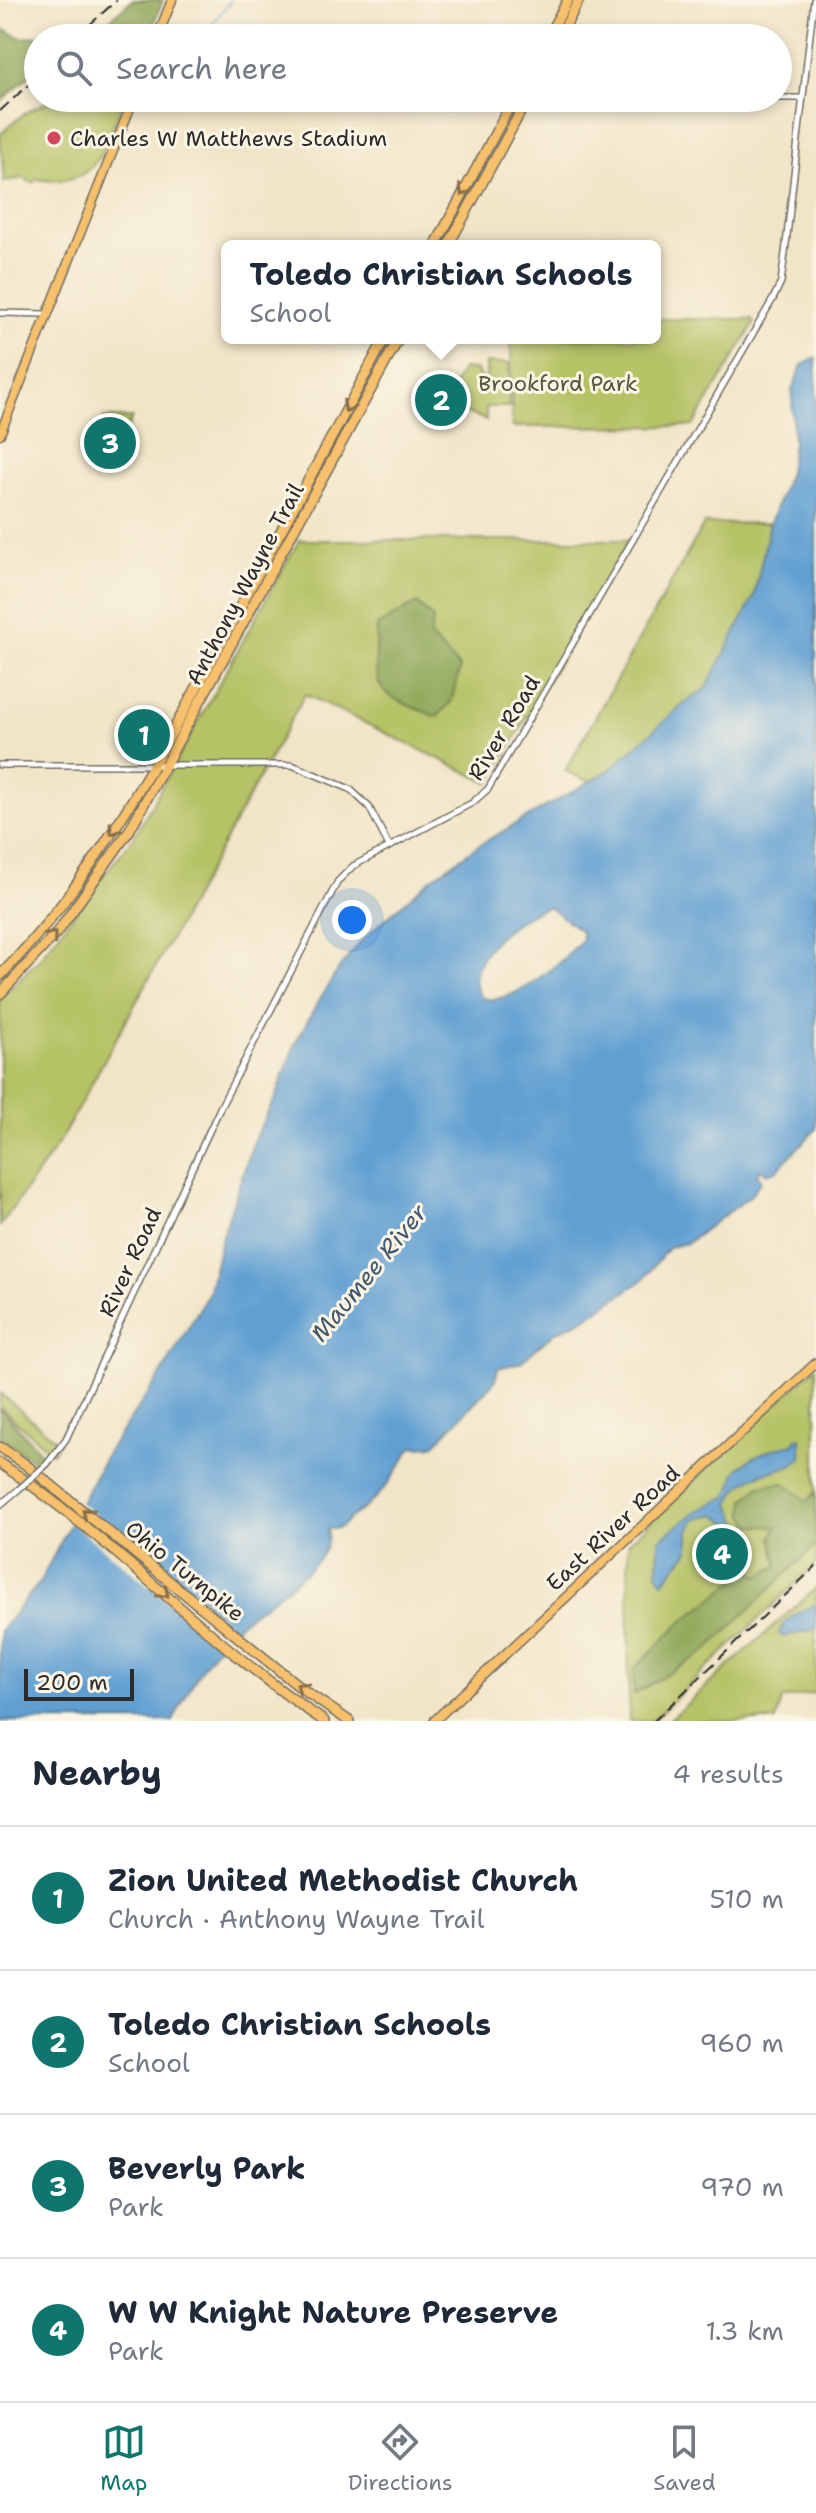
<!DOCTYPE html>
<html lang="en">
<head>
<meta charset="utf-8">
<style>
  body { margin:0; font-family:"Shantell Sans",sans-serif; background:#f2f2f3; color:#1f2937 }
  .scale { position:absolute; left:24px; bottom:20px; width:110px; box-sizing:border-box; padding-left:8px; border:4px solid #2b2b2b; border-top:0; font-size:22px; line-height:28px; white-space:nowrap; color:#2b2b2b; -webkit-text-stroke:6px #fcf5e5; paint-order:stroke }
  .you { position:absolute; left:352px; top:920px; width:28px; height:28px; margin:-20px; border:6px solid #fff; border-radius:50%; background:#1a73e8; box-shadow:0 0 0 12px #1a73e833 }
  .badge { display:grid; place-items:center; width:52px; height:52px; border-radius:50%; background:#0f766e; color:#fff; font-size:26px; font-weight:700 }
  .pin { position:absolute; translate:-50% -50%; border:4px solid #fff; box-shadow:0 2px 8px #0006 }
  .popup { position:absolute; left:221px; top:240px; width:440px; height:104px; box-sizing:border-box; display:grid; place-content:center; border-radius:12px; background:#fff; filter:drop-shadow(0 2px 6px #0005); font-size:26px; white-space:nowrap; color:#747a83 }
  .popup b { font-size:30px; color:#1f2937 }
  .popup::after { content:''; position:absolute; left:50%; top:100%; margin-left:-16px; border:16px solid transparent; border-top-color:#fff }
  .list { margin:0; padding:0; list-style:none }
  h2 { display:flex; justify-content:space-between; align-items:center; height:104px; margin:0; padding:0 32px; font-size:34px }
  h2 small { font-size:26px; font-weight:400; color:#747a83 }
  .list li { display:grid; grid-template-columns:52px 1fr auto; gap:24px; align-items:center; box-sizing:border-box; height:144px; padding:0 32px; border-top:2px solid #e0e1e3 }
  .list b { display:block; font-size:30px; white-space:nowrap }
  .list p { margin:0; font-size:26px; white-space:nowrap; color:#747a83 }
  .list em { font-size:26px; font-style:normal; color:#747a83 }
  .icon { flex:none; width:44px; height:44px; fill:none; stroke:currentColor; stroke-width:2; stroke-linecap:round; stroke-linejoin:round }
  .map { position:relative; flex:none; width:816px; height:1721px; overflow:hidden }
  .search { position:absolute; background:#fff; box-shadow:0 4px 12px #0003; left:24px; right:24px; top:24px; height:88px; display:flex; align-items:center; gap:20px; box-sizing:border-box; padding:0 28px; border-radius:44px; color:#747a83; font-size:30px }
  .sheet { height:680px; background:#fff }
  nav { display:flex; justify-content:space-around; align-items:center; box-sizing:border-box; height:112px; border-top:2px solid #e0e1e3; background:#fff; font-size:22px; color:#747a83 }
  nav a { display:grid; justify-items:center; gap:4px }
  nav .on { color:#0f766e }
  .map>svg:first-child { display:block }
</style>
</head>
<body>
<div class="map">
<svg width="816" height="1721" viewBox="0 0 816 1721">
  <rect width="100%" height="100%" fill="#fcf5e5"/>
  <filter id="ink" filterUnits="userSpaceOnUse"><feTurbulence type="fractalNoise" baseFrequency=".0125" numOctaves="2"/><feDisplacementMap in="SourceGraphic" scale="16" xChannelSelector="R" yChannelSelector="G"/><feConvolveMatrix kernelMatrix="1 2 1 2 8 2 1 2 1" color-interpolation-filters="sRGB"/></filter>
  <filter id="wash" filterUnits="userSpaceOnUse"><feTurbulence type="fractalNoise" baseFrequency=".006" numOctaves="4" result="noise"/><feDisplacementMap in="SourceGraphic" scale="32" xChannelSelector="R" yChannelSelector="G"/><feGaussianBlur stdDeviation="1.8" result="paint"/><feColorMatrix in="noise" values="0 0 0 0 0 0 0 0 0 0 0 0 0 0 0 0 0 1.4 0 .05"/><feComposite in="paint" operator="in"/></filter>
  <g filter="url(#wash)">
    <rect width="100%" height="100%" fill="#f1e5c7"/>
    <g fill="#b5c265" stroke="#707648" stroke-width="2">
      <path d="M124,98C105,146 100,190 36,179L33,183L22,178L4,182L0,135C42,91 67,98 124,98Z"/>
      <polygon points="655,319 752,319 754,324 693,426 512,427 511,338 655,338"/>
      <polygon points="486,363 509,363 509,407 486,407 486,420 449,406 446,399 462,369 476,370 486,385"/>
      <polygon points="104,418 132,418 109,469 95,469"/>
      <polygon points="770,523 754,597 716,676 706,689 687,701 624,760 591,782 565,771 704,524"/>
      <polygon points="299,540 629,540 489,783 305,694 60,1141 0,1226 0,999 39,959 135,835"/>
      <polygon points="816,1367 816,1564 652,1721 629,1721 628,1543"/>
      <polygon points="0,1393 59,1443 52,1453 0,1407"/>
      <polygon points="816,1588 816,1693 782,1699 776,1721 668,1721"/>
    </g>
    <g fill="#90a85a" stroke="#5e6a42" stroke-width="2">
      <polygon points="132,0 163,0 148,38 89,38"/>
      <polygon points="0,28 21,38 80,30 71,38 38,38 38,68 0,102"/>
      <path d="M417,603L433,619L430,637L460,668L451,702L437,717C372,690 374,696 377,626Z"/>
      <polygon points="0,1408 44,1456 37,1464 0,1437"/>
      <polygon points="784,1483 807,1501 816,1492 816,1545 706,1651 634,1694 634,1669 678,1625 751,1568 758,1576 778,1566 772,1538 777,1527 752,1526 744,1513 745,1500 760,1486"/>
    </g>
    <g fill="#5f9fd2" stroke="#45657e" stroke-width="2" fill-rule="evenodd">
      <path d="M816,358V1129L776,1171L767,1174L760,1169L757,1172L761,1181L750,1196L687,1243L669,1247L642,1281L580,1321L554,1333L521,1362L498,1368L495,1381L433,1446L412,1447C395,1473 381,1499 354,1515C342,1523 344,1530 328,1529C327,1535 328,1542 326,1547C317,1570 262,1605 243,1620C211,1647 191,1684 173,1721H0V1631L40,1582L108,1451L159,1378L208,1294L221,1239L256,1135L275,1099L296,1042L321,997L340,967L365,937L432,878L479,845L608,771L687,701L706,689L754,597L770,523L789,472L793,444L792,391L802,365ZM549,907L581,931L582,940C563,961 512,1007 482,998C455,963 518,913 549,907Z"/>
      <path d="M797,1438H801V1458C778,1478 745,1465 730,1504L740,1525L734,1527L716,1514L694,1520L689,1531V1551L663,1582L658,1574L659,1540L697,1511L727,1497C733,1490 732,1481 736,1473C746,1456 776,1447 794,1444Z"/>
      <path d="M816,1604V1629L784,1637L779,1634C783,1618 802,1611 816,1604Z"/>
    </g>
    <polygon fill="#f1e5c7" points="79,1502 238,1631 224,1647 68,1520"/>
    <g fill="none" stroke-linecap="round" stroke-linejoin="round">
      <polyline stroke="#5f9fd2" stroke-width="2" points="202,38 231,0"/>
    </g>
  </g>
  <g filter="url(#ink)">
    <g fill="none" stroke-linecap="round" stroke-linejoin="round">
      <defs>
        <g id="minor">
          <polyline points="769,98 802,98"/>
          <polyline points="0,313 47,314"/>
          <polyline points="0,765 292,765 350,789 369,807 389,846"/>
          <polyline points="47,1464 66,1439 221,1106 338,881 353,866 472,803 488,789 773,299 781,282 785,253 814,0"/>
          <polyline points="0,1505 19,1489"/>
        </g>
        <g id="major">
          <polyline points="157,38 172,0"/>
          <polyline points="0,434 134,98"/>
          <polyline points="434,1721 816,1363"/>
        </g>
        <g id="highway">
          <polyline points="547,38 568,0"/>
          <polyline points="559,38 579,0"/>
          <polyline points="435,246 514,98"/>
          <polyline points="448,246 528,98"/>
          <path d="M0,976C93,880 155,765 218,648C274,545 329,441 385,338"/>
          <polyline points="0,994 59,930 129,831 399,338"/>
          <polyline points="0,1447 25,1464 306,1692 349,1721"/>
          <path d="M0,1463C115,1540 209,1644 324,1721"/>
        </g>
      </defs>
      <use href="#minor" stroke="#706c62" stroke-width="8"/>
      <use href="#major" stroke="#706c62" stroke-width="11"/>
      <use href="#highway" stroke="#706c62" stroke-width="12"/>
      <use href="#minor" stroke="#fff" stroke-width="5"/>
      <use href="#major" stroke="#f7c06c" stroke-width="8"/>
      <use href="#highway" stroke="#f7c06c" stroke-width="9"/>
      <g stroke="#2b2b2b" stroke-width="2" stroke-dasharray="12 6" stroke-linecap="butt">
        <polyline points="75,38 117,0"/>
        <polyline points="0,111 38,76"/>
        <polyline points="654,1721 816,1566"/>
      </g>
      <defs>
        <polyline id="minor-bridge" points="19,1489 47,1464"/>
      </defs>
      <use href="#minor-bridge" stroke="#706c62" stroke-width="8" stroke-linecap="butt"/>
      <use href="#minor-bridge" stroke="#fff" stroke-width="5"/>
    </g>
    <defs><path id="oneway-chevron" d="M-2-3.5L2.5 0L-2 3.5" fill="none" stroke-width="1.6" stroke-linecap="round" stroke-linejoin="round" transform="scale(2)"/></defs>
    <g stroke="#876e48">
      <use href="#oneway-chevron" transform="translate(464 191) rotate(118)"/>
      <use href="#oneway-chevron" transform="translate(348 407) rotate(118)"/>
      <use href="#oneway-chevron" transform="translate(114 830) rotate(122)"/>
      <use href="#oneway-chevron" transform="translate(52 936) rotate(-49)"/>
      <use href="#oneway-chevron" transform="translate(87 1513) rotate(-141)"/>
      <use href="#oneway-chevron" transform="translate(164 1593) rotate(39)"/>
      <use href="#oneway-chevron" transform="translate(301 1687) rotate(-142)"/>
    </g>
  </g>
  <circle fill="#d1495b" stroke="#fcf5e5" stroke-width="3" cx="54" cy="138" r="8"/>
  <g text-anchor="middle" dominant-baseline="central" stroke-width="6" stroke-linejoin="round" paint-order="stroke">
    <g font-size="22" fill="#2b2b2b" stroke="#fcf5e5" text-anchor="start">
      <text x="70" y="138">Charles W Matthews Stadium</text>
    </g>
    <g font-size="22" fill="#54583c" stroke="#fcf5e5">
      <text x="558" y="383">Brookford Park</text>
    </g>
    <g font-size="22" fill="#2b2b2b" stroke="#fcf5e5">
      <text transform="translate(245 584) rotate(-62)">Anthony Wayne Trail</text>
      <text transform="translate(504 728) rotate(-59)">River Road</text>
      <text transform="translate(130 1262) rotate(-65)">River Road</text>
      <text transform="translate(613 1528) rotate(-43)">East River Road</text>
      <text transform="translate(185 1571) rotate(39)">Ohio Turnpike</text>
    </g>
    <g font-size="24" font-style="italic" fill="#40596e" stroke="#fcf5e5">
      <text transform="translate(369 1273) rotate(-51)">Maumee River</text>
    </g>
  </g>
</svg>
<div class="scale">200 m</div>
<div class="you"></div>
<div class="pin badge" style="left:144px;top:735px">1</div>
<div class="pin badge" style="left:441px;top:400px">2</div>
<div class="popup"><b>Toledo Christian Schools</b>School</div>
<div class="pin badge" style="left:110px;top:443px">3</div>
<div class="pin badge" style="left:722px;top:1554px">4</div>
<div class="search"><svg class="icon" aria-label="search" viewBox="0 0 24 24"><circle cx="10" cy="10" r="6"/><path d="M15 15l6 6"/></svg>Search here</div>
</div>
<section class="sheet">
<h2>Nearby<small>4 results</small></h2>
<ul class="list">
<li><span class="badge">1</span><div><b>Zion United Methodist Church</b><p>Church · Anthony Wayne Trail</p></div><em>510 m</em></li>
<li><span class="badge">2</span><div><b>Toledo Christian Schools</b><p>School</p></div><em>960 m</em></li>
<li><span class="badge">3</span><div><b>Beverly Park</b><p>Park</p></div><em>970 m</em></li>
<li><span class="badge">4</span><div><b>W W Knight Nature Preserve</b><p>Park</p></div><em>1.3 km</em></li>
</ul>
</section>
<nav>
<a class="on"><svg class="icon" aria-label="map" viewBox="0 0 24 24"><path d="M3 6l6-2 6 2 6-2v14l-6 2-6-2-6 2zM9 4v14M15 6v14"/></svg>Map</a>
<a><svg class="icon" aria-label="directions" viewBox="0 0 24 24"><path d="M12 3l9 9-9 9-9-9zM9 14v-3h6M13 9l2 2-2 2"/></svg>Directions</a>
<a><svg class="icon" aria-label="saved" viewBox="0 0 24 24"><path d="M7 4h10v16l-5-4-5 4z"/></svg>Saved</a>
</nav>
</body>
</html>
